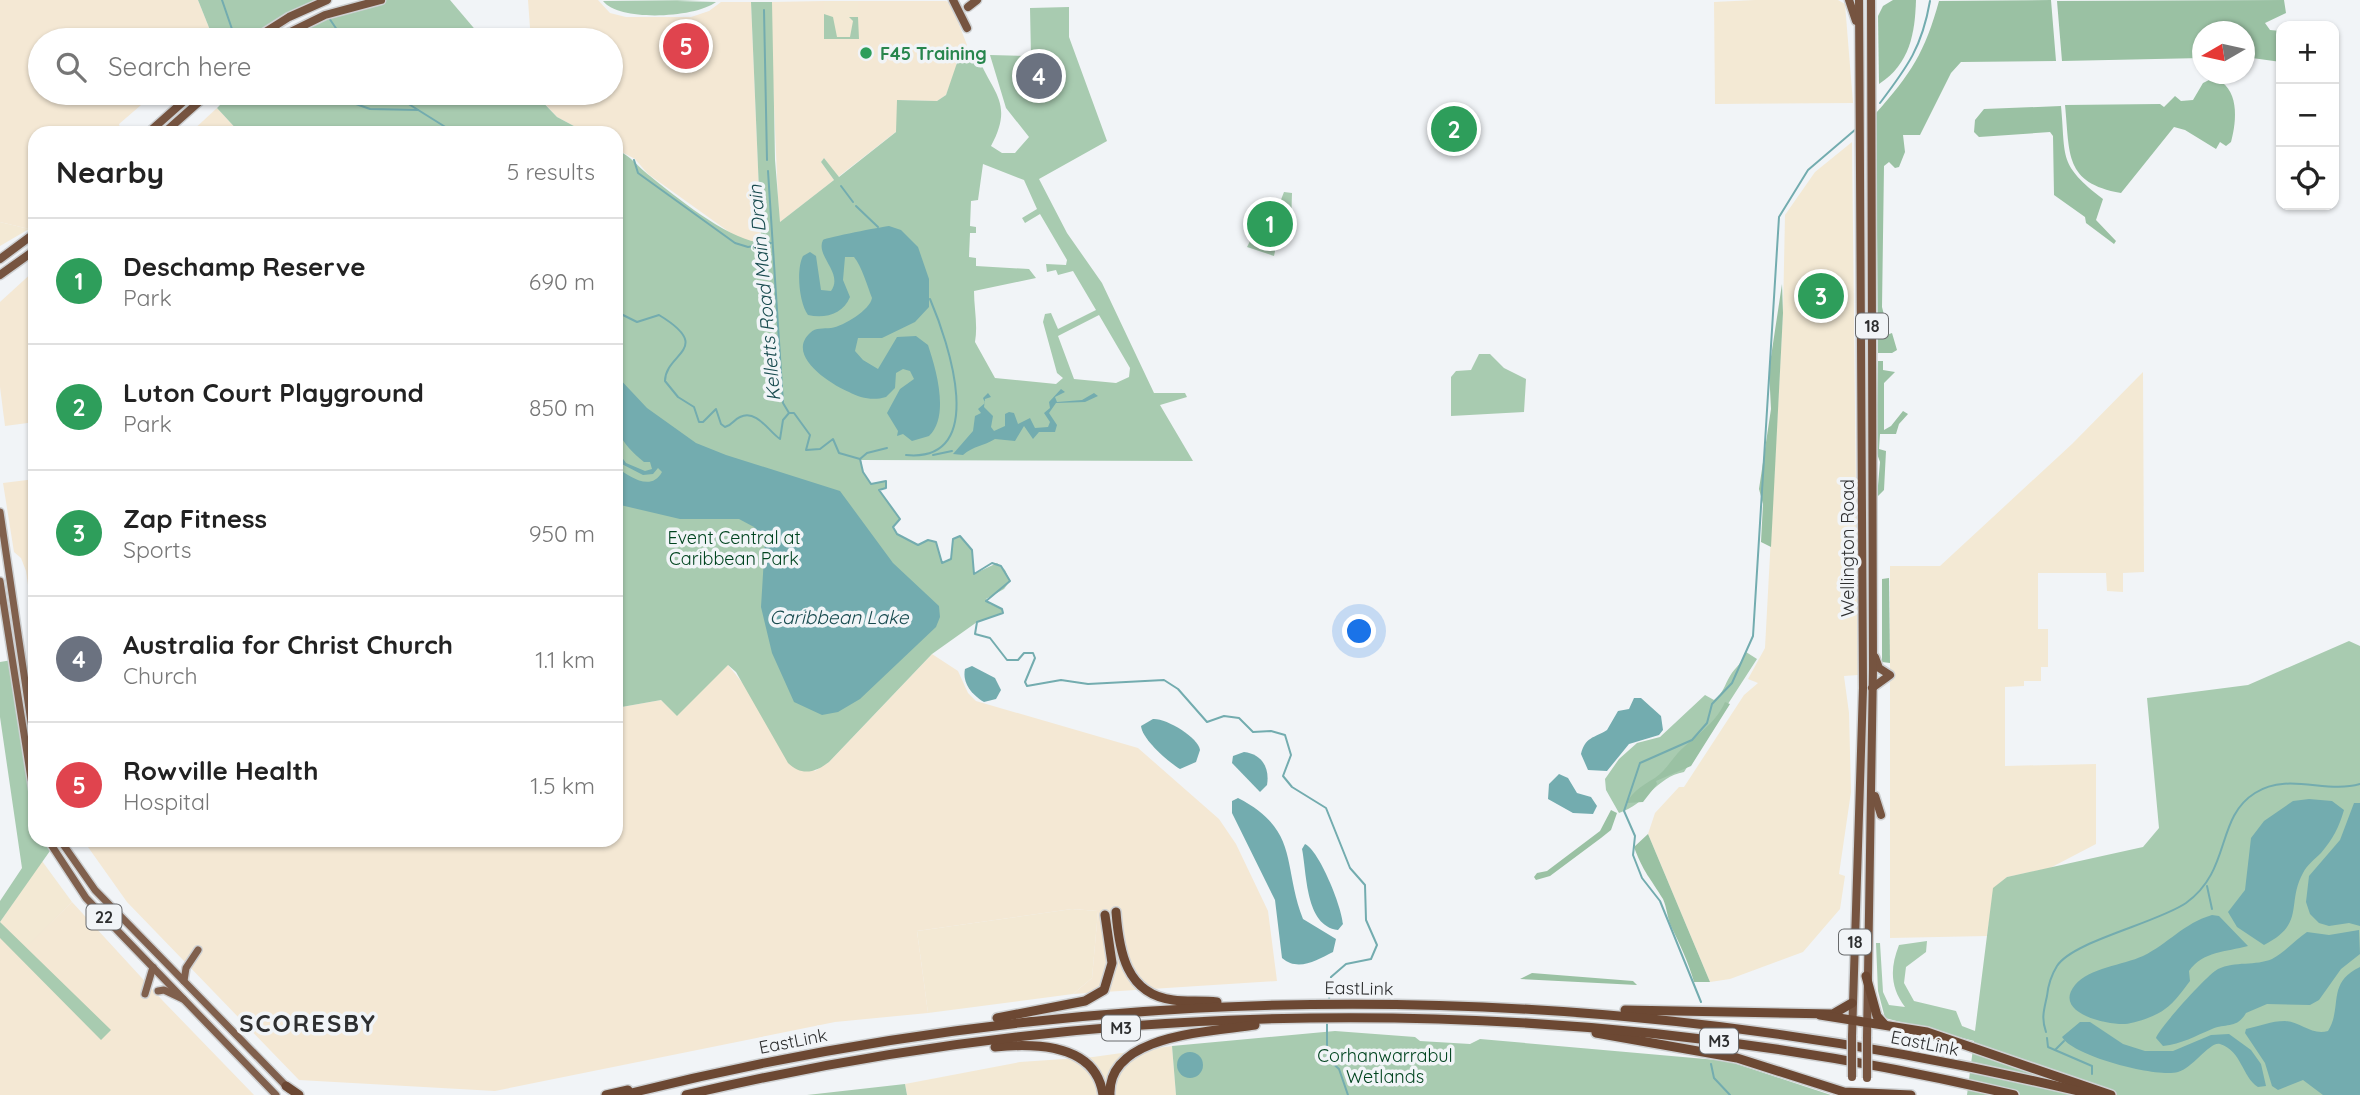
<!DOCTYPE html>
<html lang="en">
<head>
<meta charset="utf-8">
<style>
  body { margin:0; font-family:Quicksand,sans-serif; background:#f6f6f6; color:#222 }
  .controls { position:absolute; right:21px; top:21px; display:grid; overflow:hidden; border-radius:14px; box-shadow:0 2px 5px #0004 }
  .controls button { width:63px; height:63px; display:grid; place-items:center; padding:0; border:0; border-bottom:2px solid #e0e0e0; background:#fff; color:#222; font:35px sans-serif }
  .compass { position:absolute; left:2192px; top:21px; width:63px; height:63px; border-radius:50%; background:#fff; box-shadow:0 2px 5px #0004; rotate:261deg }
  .you { position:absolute; left:1360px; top:632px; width:24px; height:24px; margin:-18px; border:5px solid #fff; border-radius:50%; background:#1a73e8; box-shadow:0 0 0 10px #1a73e833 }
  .badge { display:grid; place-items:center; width:46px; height:46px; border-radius:50%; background:#d93025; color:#fff; font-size:23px; font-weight:700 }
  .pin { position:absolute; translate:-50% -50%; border:4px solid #fff; box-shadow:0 2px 7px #0006 }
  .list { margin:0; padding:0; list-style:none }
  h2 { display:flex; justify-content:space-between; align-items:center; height:91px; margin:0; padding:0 28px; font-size:30px }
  h2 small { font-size:23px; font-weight:400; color:#767676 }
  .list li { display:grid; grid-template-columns:46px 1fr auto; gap:21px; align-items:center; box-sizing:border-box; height:126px; padding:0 28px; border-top:2px solid #e0e0e0 }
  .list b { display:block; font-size:26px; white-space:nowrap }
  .list p { margin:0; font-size:23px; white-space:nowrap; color:#767676 }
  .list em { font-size:23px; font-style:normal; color:#767676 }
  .icon { flex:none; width:38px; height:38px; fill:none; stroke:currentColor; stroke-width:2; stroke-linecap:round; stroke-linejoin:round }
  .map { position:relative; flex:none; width:2360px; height:1095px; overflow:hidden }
  .search { position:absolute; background:#fff; box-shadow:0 2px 5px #0004; left:28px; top:28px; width:595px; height:77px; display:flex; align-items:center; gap:18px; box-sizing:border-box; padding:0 24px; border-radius:38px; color:#767676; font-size:26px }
  .panel { position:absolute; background:#fff; box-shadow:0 2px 5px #0004; left:28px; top:126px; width:595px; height:721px; border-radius:21px }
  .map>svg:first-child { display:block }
</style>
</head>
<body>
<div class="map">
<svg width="2360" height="1095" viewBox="0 0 2360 1095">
  <rect width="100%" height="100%" fill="#f1f4f7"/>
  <g fill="#f3e9d4">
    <polygon points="1755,0 1838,0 1845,4 1853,103 1715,104 1714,2"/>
    <polygon points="824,1 858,1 859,39 824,39"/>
    <polygon points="1852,142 1858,675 1844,676 1849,713 1851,792 1839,874 1845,876 1840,909 1803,952 1730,979 1710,982 1648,834 1655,813 1679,787 1684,787 1744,695 1758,683 1748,679 1765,648 1783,313 1785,215 1815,172"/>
    <polygon points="0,222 29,229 0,246"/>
    <polygon points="2143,372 2144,572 2123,573 2123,592 2107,591 2106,573 2038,573 2038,629 2048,629 2048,667 2041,667 2041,681 2024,681 2024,686 2005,687 2005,766 2096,764 2096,844 2050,868 2007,877 1994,888 1987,936 1890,938 1890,566 1940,566 2072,444"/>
    <polygon points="42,861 72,902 26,948 0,922"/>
    <polygon points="1072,909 1098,911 1092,978 1073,994 928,1013 917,931"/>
    <polygon points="1172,1046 1176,1095 907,1095 905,1084 1020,1062 1093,1057"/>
  </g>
  <g fill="#f4e8d4">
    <polygon points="0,0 198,0 214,40 40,40 40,93 155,93 119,124 121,133 35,133 35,223 29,229 0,222"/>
    <polygon points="528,0 598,0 610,13 626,17 691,17 709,11 721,2 751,2 761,238 757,242 745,240 732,234 648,174 635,159 616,149 616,133 587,133 557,117 535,93 611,93 611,40 507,40 530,28"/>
    <polygon points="824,1 824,38 858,39 858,1 946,1 951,4 967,45 964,52 954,55 957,67 946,95 937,101 897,100 897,131 838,177 824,158 821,162 834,180 779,223 772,58 772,2"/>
    <polygon points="217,108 240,133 190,133"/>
    <polygon points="35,270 35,422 5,426 0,387 0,302"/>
    <polygon points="35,479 35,619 33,620 26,571 21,558 14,552 3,483"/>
    <polygon points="932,654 958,671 968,693 976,701 1138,748 1219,819 1236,844 1268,911 1277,981 1073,994 1092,978 1098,911 1072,909 917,931 928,1013 835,1022 495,1091 299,1080 127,902 83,840 616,840 616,708 661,700 677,715 727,664 815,771 829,762"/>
    <polygon points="72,902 163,1001 254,1095 0,1095 0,922 26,947"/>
  </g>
  <g fill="#a8cbb0" fill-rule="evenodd">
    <polygon points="198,0 327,0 253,40 214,40"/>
    <polygon points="381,0 450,0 484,40 274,40 303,25"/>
    <path d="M701,0L677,1L716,2C695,18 619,22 603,1Z"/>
    <path d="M751,2H772L775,160L780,222L834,180L821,162L824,158L839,177L896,132L897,100L937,101L946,95L958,60L978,57C993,94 1014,103 991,146L1002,153H1015L1029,137L1006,108L990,55L1031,56L1030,8L1069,7V37L1107,141L1039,179L1067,233L1102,283L1154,393H1185L1187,397L1160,405L1193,461L861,460L863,472L871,484L886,481V488L879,490L900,519L893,527L897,534L918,545L928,540L936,542L942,563L951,559L953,539L960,536L972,550L974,574L997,563L1005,570L1010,581L1004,589L986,599L990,604L1002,609L1003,613L977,622L932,654L829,762C815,773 801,776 788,763L736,672L728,665L677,716L661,700L616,708V149C633,158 636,165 650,176C676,197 725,237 757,242L761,238ZM983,164L1024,180L1037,209L1022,218L1025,223L1040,214L1067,260L1066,265L1046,264L1047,272L1056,270L1058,275L1073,271L1096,310L1058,329L1051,313L1045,314L1043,322L1057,373L1063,378L1056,384L995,378L975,342C978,325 974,308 974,291L1036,278L1029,269L976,266V258L969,257L970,233H976V227L970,226L971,201L978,200ZM1099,315L1130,368L1129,377L1116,383L1074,379L1058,336Z"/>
    <polygon points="824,14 833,17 837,37 850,37 853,21 849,17 858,17 859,39 824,39"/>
    <polygon points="214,93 534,93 557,117 587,133 240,133 217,108 222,103"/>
    <polygon points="1284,192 1292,193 1291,226 1281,223 1274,256 1247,247 1263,216 1273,220"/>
    <polygon points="1479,354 1490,354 1504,368 1526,379 1524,412 1451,416 1451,377 1456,371 1471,370"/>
    <path d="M2349,641L2360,646V1095H1967L1974,1041L1885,1018L1878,991L1876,943H1880L1883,992L1889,1005L1905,1007C1890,987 1890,968 1899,945L1927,941L1926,952L1906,967L1904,983L1914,1001L1956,1011L1962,1026L1975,1031L1993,888L2007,877L2143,847L2159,828L2147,698L2248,685Z"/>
    <path d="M1746,652L1757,659L1684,772C1656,777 1647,804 1619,813L1606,790L1605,779L1619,759L1637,743L1660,737L1705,695L1714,700C1724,692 1724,686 1730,676C1736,666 1742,664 1746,652Z"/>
    <polygon points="12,660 35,804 35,840 48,840 52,848 0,922 111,1030 101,1040 0,938 0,901 22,868 0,717 0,662"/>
    <polygon points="1335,1031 1415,1037 1420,1041 1470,1044 1480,1039 1728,1061 1831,1095 1176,1095 1172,1046"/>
    <polygon points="905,1084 907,1095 807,1095"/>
  </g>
  <g fill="#9ac1a3">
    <path d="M1893,0H1916C1915,33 1910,64 1879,84L1878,16L1883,6Z"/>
    <path d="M2051,0L2056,61L1961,62L1951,73L1920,135H1903L1905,152L1899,167L1895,168L1889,162L1884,166L1882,307L1887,327L1884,336L1892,333L1897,350L1892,353H1878L1876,113C1911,74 1925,52 1939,1Z"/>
    <polygon points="2284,0 2286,13 2265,23 2270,30 2281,31 2281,62 2245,57 2244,32 2202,32 2202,58 2062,61 2057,1"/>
    <path d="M2213,78C2240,86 2237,121 2231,142L2226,146L2220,142L2216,149L2185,130L2174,127L2121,193C2064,183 2070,154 2065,105L2160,104L2164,107L2175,96L2181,101L2193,100L2203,83Z"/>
    <path d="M2061,106C2066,159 2058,164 2103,199L2096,220L2116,241L2114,244L2086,223L2085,217L2054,195L2053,136L2050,132L1979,137L1974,132L1975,120L1984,109Z"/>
    <polygon points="1782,284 1783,313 1771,547 1761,542 1763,504 1759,489 1771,409 1769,370"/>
    <polygon points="1878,361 1883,361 1883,370 1895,372 1884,383 1884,430 1891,426 1903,411 1908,414 1899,424 1896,434 1880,434 1879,449 1886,451 1884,490 1877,497 1880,462 1876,451"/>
    <polygon points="1889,578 1890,663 1882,662 1882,579"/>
    <path d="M1725,702L1730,704L1691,766L1656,781L1657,784L1643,802L1627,803C1632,791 1645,784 1655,778C1664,772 1670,762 1677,754C1693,737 1716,724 1725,702Z"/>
    <polygon points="1611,810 1617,813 1611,830 1601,838 1550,876 1536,880 1534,877 1537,873 1547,871 1600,831"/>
    <path d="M1648,834L1710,982H1694C1688,961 1680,945 1671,926C1667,917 1667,908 1663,899C1651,879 1643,872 1634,847Z"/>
    <polygon points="1532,973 1633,981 1637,985 1520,979"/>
  </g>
  <g fill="#73acaf">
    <path d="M889,226L901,230L918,247L929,279V307L915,322L882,338H858L855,351L863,360L878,369L897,337L916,336L928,345C936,369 950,416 929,436L912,441L903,434L897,436L898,431L887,413L900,389L914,379L910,371L903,369L896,373L895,388L886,397C873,401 860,398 849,392C832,385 785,356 810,333C816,327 823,329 831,328C844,326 870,310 872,298C867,285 862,267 854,257H845L843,280L850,297C843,314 825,319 808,315C799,303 796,269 803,256L810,252L816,256L821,290L831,291C844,273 815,256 823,240C828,237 881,227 889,226Z"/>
    <path d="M616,375L647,408L696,443L726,455L840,491L893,563L939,606L940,617L936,627L860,699L838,712L822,715L794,702L772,653L761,607L765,541L754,527L739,519H680L616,504V482L619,479L616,467C630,477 651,492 662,472L658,468L653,474L643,475L616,461V449L626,463L645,471L652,469L650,462H644C608,433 616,418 616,375Z"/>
    <path d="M1061,389L1065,392L1055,397L1057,402L1082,400L1094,393L1098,396L1085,402L1056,403L1049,413L1057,425L1055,432H1039L1033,439L1024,426L1015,441L995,439C984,446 973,446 963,455L953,454L973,431L975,416L981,413L978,409L985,403L983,398L988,393L991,397L985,399L984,407L993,416L991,427L994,431L1005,426V414L1009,412L1014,413L1018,424L1030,418L1035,428L1048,427L1050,422L1044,413L1050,408L1049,402Z"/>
    <path d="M972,666L995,678L1001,690L996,699L984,702C972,695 962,683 965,669Z"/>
    <path d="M1634,698H1641L1661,716L1663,730L1659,735L1629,744L1607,771L1588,770L1581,754C1585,737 1594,738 1607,730L1618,711L1629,709Z"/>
    <path d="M1153,719C1166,718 1198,737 1200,750L1196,762L1180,769C1168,762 1142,739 1141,726Z"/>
    <path d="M1244,752C1262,754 1270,768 1267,785L1260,792L1232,763L1233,756Z"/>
    <polygon points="1559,774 1568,778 1577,793 1591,797 1597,806 1593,814 1573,813 1548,799 1549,784"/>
    <path d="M1238,798C1300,830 1282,864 1303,919L1336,939L1333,952C1317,960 1298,972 1282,958L1275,900L1232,813V801Z"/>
    <path d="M2309,799L2332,801L2344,810C2339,827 2333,839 2321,853C2315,859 2307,865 2303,873C2286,904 2306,924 2264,945L2237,927L2228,912L2245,890L2251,838L2264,821L2293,801Z"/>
    <polygon points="2354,803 2360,803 2360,926 2349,923 2329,926 2319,923 2310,914 2306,902 2309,876 2340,840"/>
    <path d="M1305,844C1319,850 1342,907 1343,924L1338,930C1305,926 1307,873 1302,849Z"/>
    <path d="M2212,915L2219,916L2248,946C2226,952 2203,951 2189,971L2190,981C2183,990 2175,1002 2165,1009C2156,1016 2136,1023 2125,1024C2107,1025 2052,1013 2075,985C2089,968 2123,965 2143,956C2168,944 2184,923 2212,915Z"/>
    <path d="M2359,930L2360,954L2341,969L2319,1000L2310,1005L2267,1004L2246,1013C2237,1029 2226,1023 2212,1029C2195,1036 2182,1044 2163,1046L2156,1038C2159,1028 2208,974 2218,969C2235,961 2256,966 2272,959C2285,952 2295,940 2307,932L2329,935Z"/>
    <path d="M2360,967V1095H2323L2303,1080L2278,1090L2272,1086L2265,1063L2245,1033L2246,1029C2260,1026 2271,1021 2285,1021C2301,1022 2312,1036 2328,1031C2343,1007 2326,983 2360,967Z"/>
    <path d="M2080,1022H2090L2123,1044L2145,1051H2173L2211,1035L2229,1034L2251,1050L2261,1064L2266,1086L2258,1087C2242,1077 2242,1051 2220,1044C2210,1041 2193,1068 2178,1072C2156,1078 2073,1056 2062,1037Z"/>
    <circle cx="1190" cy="1065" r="13"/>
  </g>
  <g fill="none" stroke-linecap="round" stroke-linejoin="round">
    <g stroke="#73acaf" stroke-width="2">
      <polyline points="222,0 233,32 239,40"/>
      <polyline points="764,10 767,160"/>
      <polyline points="329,18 344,40"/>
      <polyline points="325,93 370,109 418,110"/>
      <polyline points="391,93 455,133"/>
      <path d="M1880,103C1908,66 1922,47 1930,1"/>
      <polyline points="634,160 638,173 735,243 748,247 771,243"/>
      <polyline points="768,171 783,403 789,413"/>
      <polyline points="841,186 853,202"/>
      <polyline points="856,206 878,227"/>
      <path d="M616,305L621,314L637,322L659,315C715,349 665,353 665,381L678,397L694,407L699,422H703L716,409L721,424L725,427C733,425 733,420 740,417C757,409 769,432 780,439L783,420L789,413H794L810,435L806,450L820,449L833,439L839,453L860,459L863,472L871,484L886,481V488L879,490L900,519L893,527L897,534L918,545L928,540L936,542L942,563L951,559L953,539L960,536L972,550L974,574L992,563L1001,566L1010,581L986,601L1002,609L1003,613L977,622L975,634L990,638L1007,660H1018L1024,653H1033L1035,658L1025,682L1027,686L1061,680L1088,684L1164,680L1178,689L1207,722L1224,716L1239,718L1253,732L1271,731L1285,735L1291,755L1283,776L1292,787L1326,808L1350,868L1365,885L1366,920L1377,945L1371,959L1346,964L1331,977L1329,1000"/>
      <path d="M906,455C990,463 948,341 930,299"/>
      <polyline points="933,455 952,451"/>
      <polyline points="860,459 867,453 887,448"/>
      <polyline points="2207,886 2212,909"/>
      <polyline points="1701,1002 1660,901 1642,878 1633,855 1635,836 1624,811 1640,763 1692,740 1707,723 1712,704 1732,683 1753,636 1779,217 1808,170 1856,129"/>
      <polyline points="1327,1023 1327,1058 1339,1069 1348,1095"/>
      <path d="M2046,1032C2041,1018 2044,1010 2047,996C2048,986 2052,974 2057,966C2073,941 2157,923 2186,903C2232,870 2215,818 2255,793C2288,772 2326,794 2360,784"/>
      <polyline points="2047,1038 2048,1047 2092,1066 2092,1074"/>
      <polyline points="2055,1050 2064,1041"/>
      <polyline points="1711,1064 1714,1078 1730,1095"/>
    </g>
    <defs>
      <g id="primary">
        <polyline points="0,512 35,749"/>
        <polyline points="0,581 35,804"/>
        <polyline points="48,840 86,898 276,1095"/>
        <polyline points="60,840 95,890 289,1089"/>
        <polyline points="184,981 186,968 198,950"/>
        <polyline points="158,991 164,990 183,999"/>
        <polyline points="145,994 153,967"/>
      </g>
      <g id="trunk">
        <polyline points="953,0 967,28"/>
        <polyline points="1849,0 1856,21"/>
        <polyline points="968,7 977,0"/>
        <polyline points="253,40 289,17 327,0"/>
        <polyline points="274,40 325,15 381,0"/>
        <polyline points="148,133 193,93"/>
        <polyline points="164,133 209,93"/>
        <polyline points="0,259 35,233"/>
        <polyline points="0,275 35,250"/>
        <polyline points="1872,688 1890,675 1879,668 1875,657"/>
        <polyline points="1875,796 1881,815"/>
        <polyline points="1852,1036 1863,688 1859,0"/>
        <polyline points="1867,1037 1873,668 1871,0"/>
      </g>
      <g id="motorway">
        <path d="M1116,912C1119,951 1126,994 1173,1000C1187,1002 1202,1000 1217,1002"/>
        <polyline points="1866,976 1877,1016 1884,1024"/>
        <polyline points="1625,1010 1833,1014 1852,1003"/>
        <polyline points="1820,1015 1927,1032 2111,1095"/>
        <polyline points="997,1018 1085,1001 1104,990 1112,963 1105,915"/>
        <polyline points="1596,1033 1737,1058 1844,1092 1911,1095"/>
        <path d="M995,1047C1036,1043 1096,1044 1103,1095"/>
        <polyline points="286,1086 299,1095"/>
        <polyline points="606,1095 628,1090"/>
        <path d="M623,1095C1113,972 1605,976 2095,1095"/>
        <path d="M686,1095C1120,992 1581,992 2014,1095"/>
        <path d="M1110,1095C1107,1034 1211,1032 1255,1025"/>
      </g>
    </defs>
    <use href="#primary" stroke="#ced1d3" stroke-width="10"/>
    <use href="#trunk" stroke="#ced1d3" stroke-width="11"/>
    <use href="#motorway" stroke="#ced1d3" stroke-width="12"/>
    <use href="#primary" stroke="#80604d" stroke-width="7"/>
    <use href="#trunk" stroke="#765440" stroke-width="8"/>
    <use href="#motorway" stroke="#6c4833" stroke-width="9"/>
    <defs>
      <g id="trunk-bridge">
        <polyline points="1852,1036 1852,1077"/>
        <polyline points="1867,1037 1867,1078"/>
      </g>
    </defs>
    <use href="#trunk-bridge" stroke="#ced1d3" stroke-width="11" stroke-linecap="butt"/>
    <use href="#trunk-bridge" stroke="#765440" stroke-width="8"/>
  </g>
  <circle fill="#2e9e5b" stroke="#f1f4f7" stroke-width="2.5" cx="866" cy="53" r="7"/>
  <g text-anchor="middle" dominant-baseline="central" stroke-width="7" stroke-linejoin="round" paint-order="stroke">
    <g fill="#f1f4f7" stroke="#686a6c" stroke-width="2">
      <rect x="1856" y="313.5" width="32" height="25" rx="5"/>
      <rect x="86.5" y="904.5" width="35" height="25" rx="5"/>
      <rect x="1839" y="929.5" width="32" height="25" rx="5"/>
      <rect x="1102" y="1015.5" width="38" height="25" rx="5"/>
      <rect x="1700" y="1028.5" width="38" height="25" rx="5"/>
    </g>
    <g font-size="16" font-weight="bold" fill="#2e2f30">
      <text x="1872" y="326">18</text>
      <text x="104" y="917">22</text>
      <text x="1855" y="942">18</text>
      <text x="1121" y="1028">M3</text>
      <text x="1719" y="1041">M3</text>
    </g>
    <g font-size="18" font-weight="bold" fill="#27864d" stroke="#f1f4f7" text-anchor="start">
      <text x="880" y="53">F45 Training</text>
    </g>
    <g font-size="18" fill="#00441f" stroke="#f1f4f7">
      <text x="734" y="537">Event Central at<tspan x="734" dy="21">Caribbean Park</tspan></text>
      <text x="1385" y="1055">Corhanwarrabul<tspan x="1385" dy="21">Wetlands</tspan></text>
    </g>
    <g font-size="18" fill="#2e2f30" stroke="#f1f4f7">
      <text transform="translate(1847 548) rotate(-90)">Wellington Road</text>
      <text transform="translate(1359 988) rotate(1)">EastLink</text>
      <text transform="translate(793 1041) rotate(-11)">EastLink</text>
      <text transform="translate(1925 1043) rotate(11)">EastLink</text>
    </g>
    <g font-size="19" font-style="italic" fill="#174a4e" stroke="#f1f4f7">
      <text transform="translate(764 293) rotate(-95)">Kelletts Road Main Drain</text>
      <text x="839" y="617">Caribbean Lake</text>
    </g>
    <g font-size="24" font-weight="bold" letter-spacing="2" fill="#2e2f30" stroke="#f1f4f7">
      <text x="308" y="1023">SCORESBY</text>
    </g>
  </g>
</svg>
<div class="controls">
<button>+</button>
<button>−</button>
<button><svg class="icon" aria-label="locate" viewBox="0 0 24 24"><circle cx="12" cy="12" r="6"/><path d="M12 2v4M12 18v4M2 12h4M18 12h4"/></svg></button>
</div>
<svg class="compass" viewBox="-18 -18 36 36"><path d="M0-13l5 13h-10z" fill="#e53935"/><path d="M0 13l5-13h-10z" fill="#767676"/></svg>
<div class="you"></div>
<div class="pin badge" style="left:1270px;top:224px;background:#2e9e5b">1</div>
<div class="pin badge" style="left:1454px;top:129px;background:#2e9e5b">2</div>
<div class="pin badge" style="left:1821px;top:296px;background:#2e9e5b">3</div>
<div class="pin badge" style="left:1039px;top:76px;background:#6b7280">4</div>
<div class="pin badge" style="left:686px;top:46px;background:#e0444e">5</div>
<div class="search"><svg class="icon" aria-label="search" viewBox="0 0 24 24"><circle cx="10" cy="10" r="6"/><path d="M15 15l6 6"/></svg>Search here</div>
<section class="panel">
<h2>Nearby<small>5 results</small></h2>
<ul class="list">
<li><span class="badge" style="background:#2e9e5b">1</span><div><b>Deschamp Reserve</b><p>Park</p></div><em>690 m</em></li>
<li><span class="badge" style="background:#2e9e5b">2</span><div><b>Luton Court Playground</b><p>Park</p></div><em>850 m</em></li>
<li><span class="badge" style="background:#2e9e5b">3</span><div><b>Zap Fitness</b><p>Sports</p></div><em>950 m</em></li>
<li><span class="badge" style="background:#6b7280">4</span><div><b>Australia for Christ Church</b><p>Church</p></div><em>1.1 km</em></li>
<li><span class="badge" style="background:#e0444e">5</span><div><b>Rowville Health</b><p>Hospital</p></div><em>1.5 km</em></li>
</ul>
</section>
</div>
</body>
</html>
